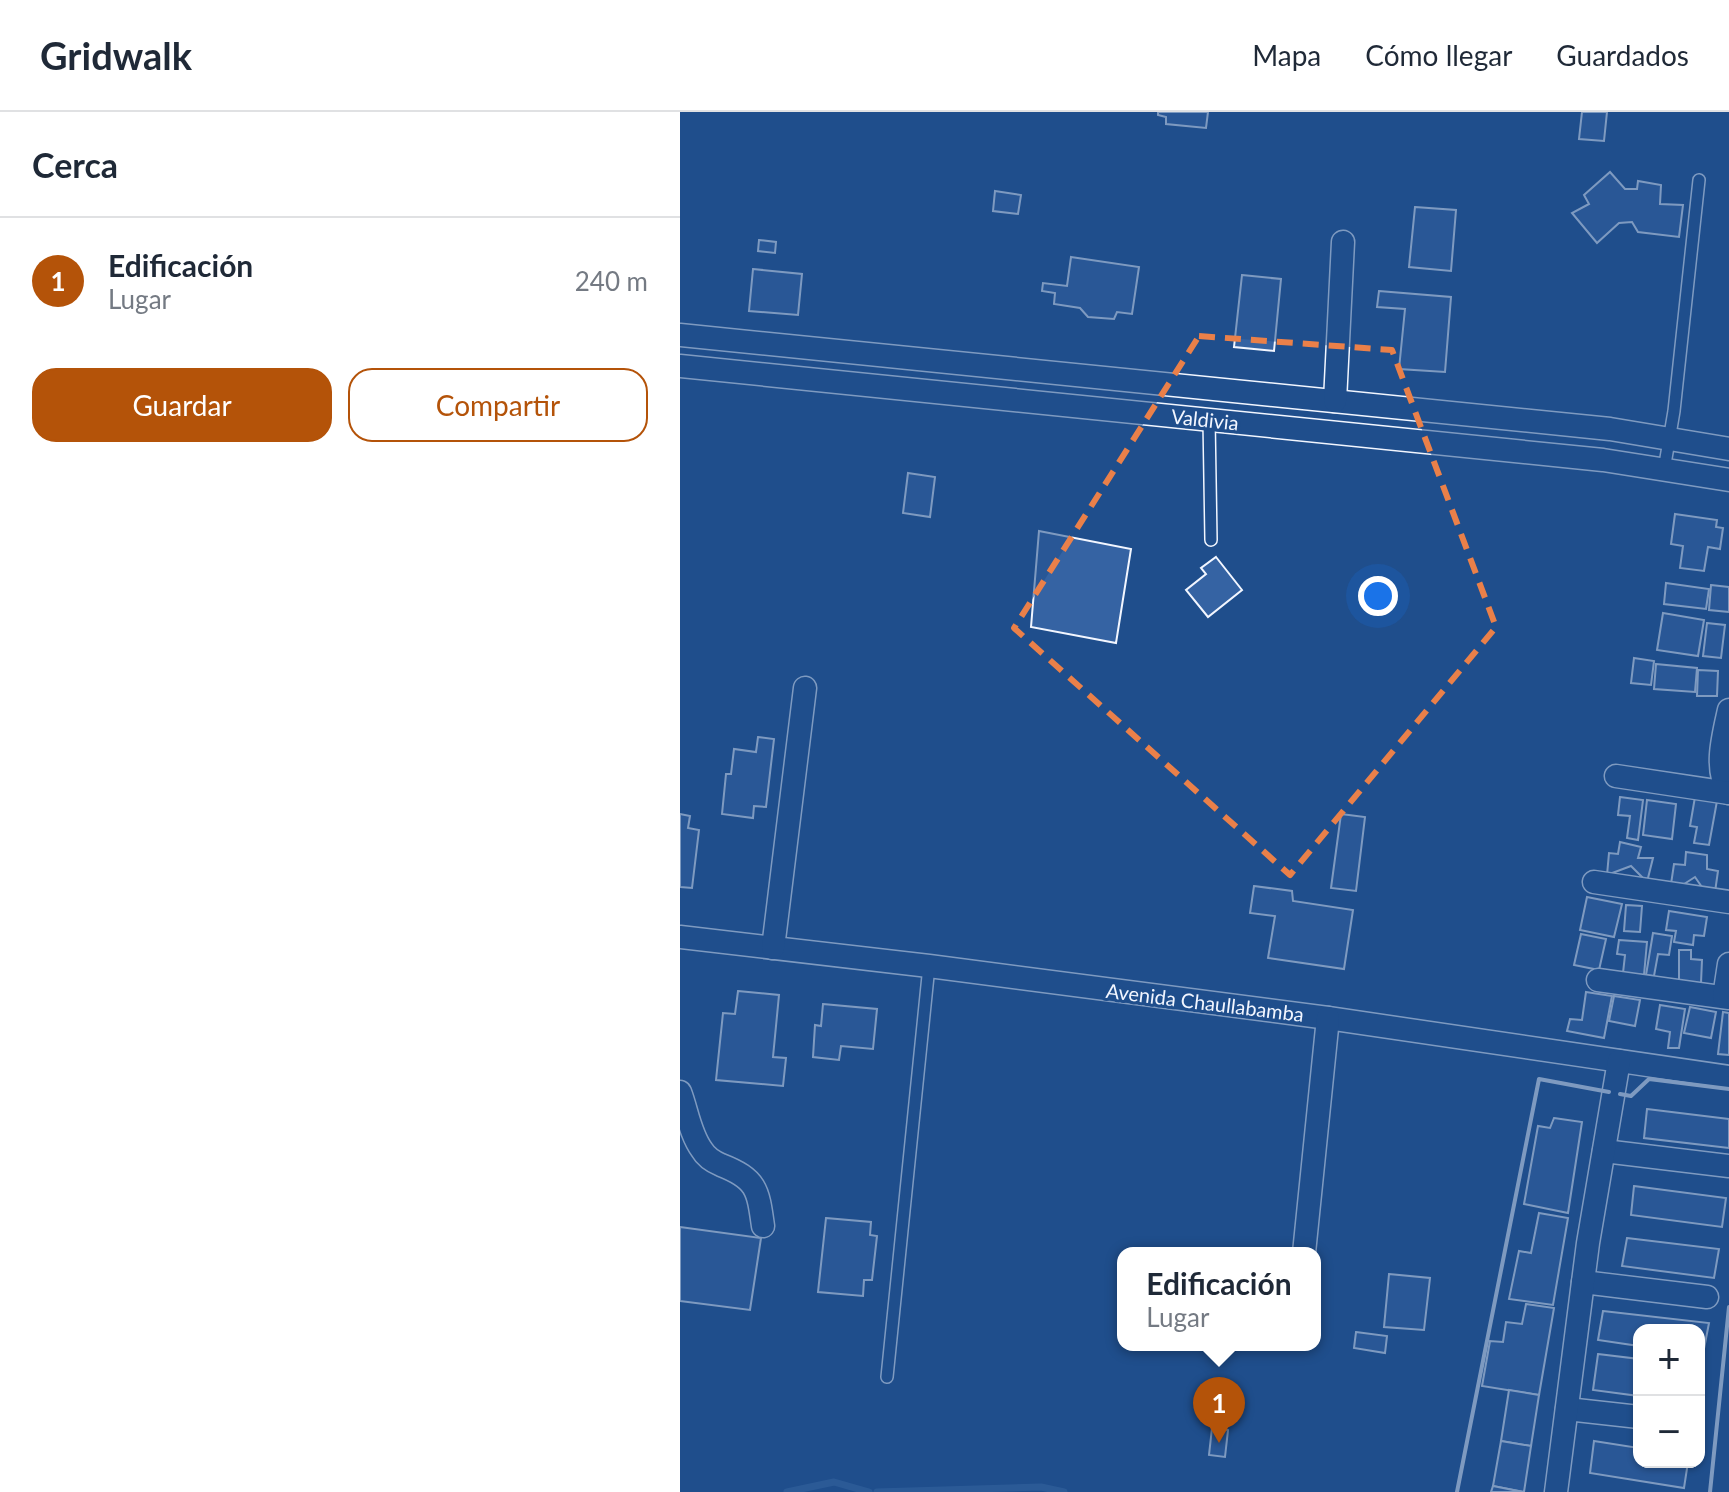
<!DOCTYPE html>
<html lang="es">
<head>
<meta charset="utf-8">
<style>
  body { margin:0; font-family:Lato,sans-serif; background:#f6f6f7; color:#1f2937 }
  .controls { position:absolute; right:24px; bottom:24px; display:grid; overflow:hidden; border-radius:16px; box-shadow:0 2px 6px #0004 }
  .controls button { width:72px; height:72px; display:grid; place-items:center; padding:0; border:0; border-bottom:2px solid #e0e1e3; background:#fff; color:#1f2937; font:40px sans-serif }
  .you { position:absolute; left:698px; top:484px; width:28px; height:28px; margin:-20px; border:6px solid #fff; border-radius:50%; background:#1a73e8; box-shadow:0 0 0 12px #1a73e833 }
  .badge { display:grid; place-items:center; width:52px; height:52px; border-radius:50%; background:#b45309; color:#fff; font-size:26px; font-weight:700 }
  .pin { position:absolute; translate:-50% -66px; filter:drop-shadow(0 2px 4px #0008) }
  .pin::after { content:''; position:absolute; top:42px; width:28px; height:24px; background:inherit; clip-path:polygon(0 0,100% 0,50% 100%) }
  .popup { position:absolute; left:437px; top:1135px; width:204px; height:104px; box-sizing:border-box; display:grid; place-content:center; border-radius:16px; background:#fff; filter:drop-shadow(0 2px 6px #0005); font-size:26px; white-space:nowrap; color:#747a83 }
  .popup b { font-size:30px; color:#1f2937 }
  .popup::after { content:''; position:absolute; left:50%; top:100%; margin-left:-16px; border:16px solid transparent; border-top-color:#fff }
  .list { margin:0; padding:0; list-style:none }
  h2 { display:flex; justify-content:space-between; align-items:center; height:104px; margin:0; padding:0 32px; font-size:34px }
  h2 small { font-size:26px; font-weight:400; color:#747a83 }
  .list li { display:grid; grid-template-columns:52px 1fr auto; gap:24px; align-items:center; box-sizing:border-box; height:128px; padding:0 32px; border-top:2px solid #e0e1e3 }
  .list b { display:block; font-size:30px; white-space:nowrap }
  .list p { margin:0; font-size:26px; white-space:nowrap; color:#747a83 }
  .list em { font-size:26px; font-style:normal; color:#747a83 }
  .actions { display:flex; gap:16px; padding:24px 32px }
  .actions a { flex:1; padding:18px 0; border:2px solid #b45309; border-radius:24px; text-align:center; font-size:28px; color:#b45309 }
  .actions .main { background:#b45309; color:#fff }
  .map { position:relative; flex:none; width:1049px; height:1380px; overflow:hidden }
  header { display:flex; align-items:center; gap:48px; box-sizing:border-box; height:112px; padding:0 40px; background:#fff; border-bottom:2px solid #e0e1e3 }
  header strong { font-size:38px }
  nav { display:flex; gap:44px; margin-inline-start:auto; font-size:28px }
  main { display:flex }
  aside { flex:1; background:#fff }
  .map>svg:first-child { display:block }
</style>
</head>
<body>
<header>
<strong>Gridwalk</strong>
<nav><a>Mapa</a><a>Cómo llegar</a><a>Guardados</a></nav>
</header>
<main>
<aside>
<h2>Cerca<small></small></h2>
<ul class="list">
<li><span class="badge">1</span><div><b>Edificación</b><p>Lugar</p></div><em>240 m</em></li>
</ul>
<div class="actions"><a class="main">Guardar</a><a>Compartir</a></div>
</aside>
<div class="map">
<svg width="1049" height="1380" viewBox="0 0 1049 1380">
  <rect width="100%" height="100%" fill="#1f4e8c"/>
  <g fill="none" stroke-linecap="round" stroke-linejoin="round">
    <g stroke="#3b69a3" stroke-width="7">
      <polyline points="107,1380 154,1370 189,1380"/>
      <polyline points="197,1380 361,1375 384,1380"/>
    </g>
  </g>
  <g fill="#3563a3" stroke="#f2f6ff" stroke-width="2">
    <polygon points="478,0 528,0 526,16 486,12 486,5 478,3"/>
    <polygon points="902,0 927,0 924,29 899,27"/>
    <polygon points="930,60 945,77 957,77 958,69 981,73 980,92 1003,93 999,125 958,120 952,110 939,111 917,131 892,101 909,92 904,83"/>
    <polygon points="315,79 341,83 338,102 313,99"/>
    <polygon points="735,95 776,98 771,159 729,155"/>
    <polygon points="79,128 96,130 95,141 78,139"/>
    <polygon points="391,145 459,155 452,202 437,200 434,207 408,205 400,196 374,192 375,181 362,179 363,171 387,174"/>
    <polygon points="73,157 122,162 118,203 69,199"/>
    <polygon points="562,163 601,167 594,239 554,235"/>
    <polygon points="699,179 771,185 765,260 719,257 725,197 697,195"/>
    <polygon points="228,361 255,365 250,405 223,401"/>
    <polygon points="995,402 1037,408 1036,415 1043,416 1040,437 1028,435 1024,459 1000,456 1003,434 991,432"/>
    <polygon points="359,419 451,437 436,531 351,515"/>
    <polygon points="536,445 562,478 528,505 506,478 526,462 521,456"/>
    <polygon points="986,471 1029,477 1026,497 984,492"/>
    <polygon points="1031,473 1049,475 1049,500 1029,498"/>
    <polygon points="983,501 1024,508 1018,544 977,538"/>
    <polygon points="1027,511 1045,513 1041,546 1023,544"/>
    <polygon points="954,546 974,549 971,573 951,571"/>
    <polygon points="976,552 1017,556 1015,580 974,577"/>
    <polygon points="1018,558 1038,559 1037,584 1017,584"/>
    <polygon points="78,625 94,627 86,695 74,694 73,706 42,702 46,662 51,662 54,637 76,640"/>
    <polygon points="940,685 963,688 958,728 947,726 950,704 938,703"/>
    <polygon points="1015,685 1037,689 1029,733 1014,731 1017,715 1010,714"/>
    <polygon points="967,688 996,692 992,727 963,723"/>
    <polygon points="0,702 10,704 8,716 19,718 12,776 0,775"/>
    <polygon points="661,702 685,705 676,779 651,776"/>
    <polygon points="940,730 961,735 958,746 973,746 967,770 951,754 927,763 929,741 938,742"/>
    <polygon points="1006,740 1027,743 1027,757 1038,759 1035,780 1024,778 1015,765 1001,774 991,772 994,752 1005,753"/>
    <polygon points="574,774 612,779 613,789 673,798 664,857 588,846 595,804 570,801"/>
    <polygon points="907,785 942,792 934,825 900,818"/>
    <polygon points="946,793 962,794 960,820 944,819"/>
    <polygon points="989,799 1027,805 1024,824 1014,823 1013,833 994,830 996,819 986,818"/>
    <polygon points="973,821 992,824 989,843 978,842 974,864 966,863"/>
    <polygon points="901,822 926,827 919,858 894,853"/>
    <polygon points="939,828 967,830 964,863 943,861 945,843 937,842"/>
    <polygon points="999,838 1011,838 1011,847 1022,848 1021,871 999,871"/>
    <polygon points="58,879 99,883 93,945 106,946 103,974 36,968 43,901 55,902"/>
    <polygon points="906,880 932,884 924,926 887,919 890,907 902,908"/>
    <polygon points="934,884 960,888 955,914 929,909"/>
    <polygon points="143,892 197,897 193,937 161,934 159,948 133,945 135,913 141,914"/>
    <polygon points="980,893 1005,897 999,936 988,936 990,920 976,917"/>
    <polygon points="1010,895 1036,900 1031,926 1004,921"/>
    <polygon points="1043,900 1049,901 1049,943 1038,942"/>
    <polygon points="967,997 1049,1007 1049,1036 964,1026"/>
    <polygon points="874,1006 902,1010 888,1101 844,1092 858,1014 870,1016"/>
    <polygon points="954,1074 1046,1086 1042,1115 951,1103"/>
    <polygon points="859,1101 888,1106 873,1193 829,1187 839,1139 851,1141"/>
    <polygon points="146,1106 191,1110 190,1123 197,1124 192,1168 184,1168 183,1184 138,1180"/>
    <polygon points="0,1115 81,1126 70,1198 0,1189"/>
    <polygon points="947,1126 1039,1137 1034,1166 942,1154"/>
    <polygon points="709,1162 750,1166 744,1218 704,1215"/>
    <polygon points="846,1192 874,1196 859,1283 802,1274 810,1229 823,1230 826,1210 842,1212"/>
    <polygon points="923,1199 1029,1211 1023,1242 1019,1242 1019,1218 959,1218 959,1234 918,1228"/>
    <polygon points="676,1220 707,1224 705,1241 674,1236"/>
    <polygon points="918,1242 959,1247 959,1284 913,1278"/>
    <polygon points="829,1278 859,1283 851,1334 821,1329"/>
    <polygon points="532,1316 548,1318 545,1345 529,1343"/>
    <polygon points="821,1329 851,1334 844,1380 813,1374"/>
    <polygon points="914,1329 959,1336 959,1350 1008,1350 1004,1376 910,1361"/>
    <polygon points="813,1374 843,1380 811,1380"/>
  </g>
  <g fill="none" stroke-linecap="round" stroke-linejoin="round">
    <defs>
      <g id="lane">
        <polyline points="529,307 531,428"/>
        <polyline points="984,358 994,299 1019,68"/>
        <polyline points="207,1265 249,854"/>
      </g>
      <g id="street">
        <polyline points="0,223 930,317 1049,337"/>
        <polyline points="0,254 923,348 1049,368"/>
        <polyline points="655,289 663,130"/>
        <path d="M1049,598C1043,625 1034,657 1049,681"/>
        <polyline points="936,664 1049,681"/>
        <polyline points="914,770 1049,790"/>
        <polyline points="0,825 249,854 648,906 1049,965"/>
        <polyline points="93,836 125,576"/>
        <polyline points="918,868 1049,886"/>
        <polyline points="1044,885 1049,852"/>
        <path d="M0,980C7,998 10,1022 22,1038C26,1045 34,1050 41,1053C77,1067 78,1078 83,1114"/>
        <polyline points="924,1039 1049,1054"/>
        <polyline points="624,1141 648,906"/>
        <polyline points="903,1170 1027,1185"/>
        <polyline points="887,1297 959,1305"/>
        <polyline points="876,1380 908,1131 939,949"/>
      </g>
    </defs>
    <use href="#lane" stroke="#f2f6ff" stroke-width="14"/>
    <use href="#street" stroke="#f2f6ff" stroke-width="25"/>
    <use href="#lane" stroke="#1f4e8c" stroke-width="11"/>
    <use href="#street" stroke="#1f4e8c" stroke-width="22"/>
    <g stroke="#f2f6ff" stroke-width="4">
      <polyline points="940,982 951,984 969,967 1049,977"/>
      <polyline points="777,1380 859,967 929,980"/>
      <polyline points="1030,1380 1049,1195"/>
    </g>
  </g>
  <path d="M0 0H1049V1380H0ZM519,224L712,238L816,515L610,763L334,516Z" fill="#1f4e8c" fill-opacity=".55" fill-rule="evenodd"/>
  <path fill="none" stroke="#ea8049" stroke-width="6" stroke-dasharray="16 10" stroke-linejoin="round" d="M519,224L712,238L816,515L610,763L334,516Z"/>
  <g text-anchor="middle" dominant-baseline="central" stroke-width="6" stroke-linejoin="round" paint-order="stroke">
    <g font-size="20" fill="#f2f6ff" stroke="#1f4e8c">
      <text transform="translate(525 307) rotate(6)">Valdivia</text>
      <text transform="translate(525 890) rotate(7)">Avenida Chaullabamba</text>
    </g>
  </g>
</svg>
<div class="controls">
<button>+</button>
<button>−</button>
</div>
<div class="you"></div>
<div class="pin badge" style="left:539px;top:1331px">1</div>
<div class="popup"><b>Edificación</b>Lugar</div>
</div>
</main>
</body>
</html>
